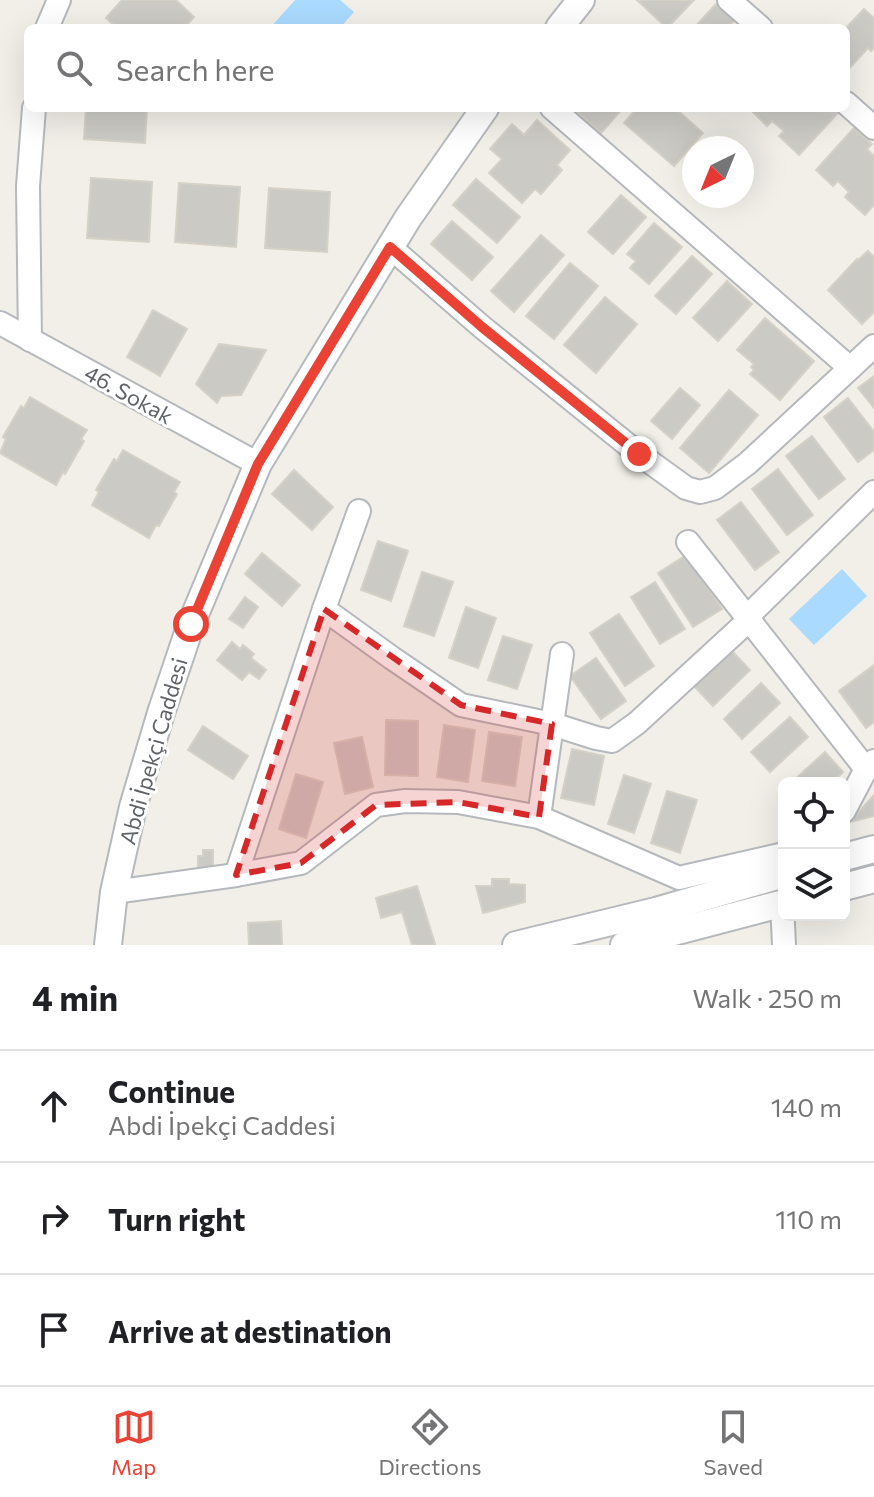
<!DOCTYPE html>
<html lang="en">
<head>
<meta charset="utf-8">
<style>
  body { margin:0; font-family:Commissioner,sans-serif; background:#f2f2f2; color:#202124 }
  .controls { position:absolute; right:24px; bottom:24px; display:grid; overflow:hidden; border-radius:12px; box-shadow:0 8px 32px #0002 }
  .controls button { width:72px; height:72px; display:grid; place-items:center; padding:0; border:0; border-bottom:2px solid #e0e0e0; background:#fff; color:#202124; font:40px sans-serif }
  .compass { position:absolute; left:682px; top:136px; width:72px; height:72px; border-radius:50%; background:#fff; box-shadow:0 8px 32px #0002; rotate:223deg }
  .stop { position:absolute; width:24px; height:24px; margin:-18px; border:6px solid #ea4335; border-radius:50%; background:#fff }
  .stop.end { background:#ea4335; border-color:#fff; box-shadow:0 2px 8px #0008 }
  .list { margin:0; padding:0; list-style:none }
  h2 { display:flex; justify-content:space-between; align-items:center; height:104px; margin:0; padding:0 32px; font-size:34px }
  h2 small { font-size:26px; font-weight:400; color:#757577 }
  .list li { display:grid; grid-template-columns:52px 1fr auto; gap:24px; align-items:center; box-sizing:border-box; height:112px; padding:0 32px; border-top:2px solid #e0e0e0 }
  .list b { display:block; font-size:30px; white-space:nowrap }
  .list p { margin:0; font-size:26px; white-space:nowrap; color:#757577 }
  .list em { font-size:26px; font-style:normal; color:#757577 }
  .icon { flex:none; width:44px; height:44px; fill:none; stroke:currentColor; stroke-width:2; stroke-linecap:round; stroke-linejoin:round }
  .map { position:relative; flex:none; width:874px; height:945px; overflow:hidden }
  .search { position:absolute; background:#fff; box-shadow:0 8px 32px #0002; left:24px; right:24px; top:24px; height:88px; display:flex; align-items:center; gap:20px; box-sizing:border-box; padding:0 28px; border-radius:12px; color:#757577; font-size:30px }
  .sheet { height:440px; background:#fff }
  nav { display:flex; justify-content:space-around; align-items:center; box-sizing:border-box; height:112px; border-top:2px solid #e0e0e0; background:#fff; font-size:22px; color:#757577 }
  nav a { display:grid; justify-items:center; gap:4px }
  nav .on { color:#ea4335 }
  .map>svg:first-child { display:block }
</style>
</head>
<body>
<div class="map">
<svg width="874" height="945" viewBox="0 0 874 945">
  <rect width="100%" height="100%" fill="#f1efe8"/>
  <g fill="#aadaff">
    <polygon points="295,0 340,0 354,12 340,28 270,28"/>
    <polygon points="842,569 867,596 814,645 789,619"/>
  </g>
  <g fill="#cccac5" stroke="#d6d1c6" stroke-width="2">
    <polygon points="122,0 176,0 194,17 184,28 117,28 106,18"/>
    <polygon points="637,0 694,0 667,28"/>
    <polygon points="716,4 735,20 730,25 732,28 694,28"/>
    <polygon points="864,9 874,18 874,48 871,51 868,48 846,72 846,28"/>
    <polygon points="86,108 147,108 145,143 84,139"/>
    <polygon points="573,108 623,108 601,133"/>
    <polygon points="637,108 675,108 703,133 674,166 624,123"/>
    <polygon points="751,108 833,108 838,113 799,155 779,136 784,131 772,121 767,126 750,109"/>
    <polygon points="537,120 570,150 557,165 562,170 541,194 535,189 522,203 489,173 502,159 490,149 512,124 524,135"/>
    <polygon points="854,128 872,144 867,149 874,156 874,205 865,215 845,197 849,192 838,181 833,186 816,170"/>
    <polygon points="91,178 152,182 149,242 87,238"/>
    <polygon points="476,179 520,217 497,243 453,205"/>
    <polygon points="179,183 240,187 236,247 175,242"/>
    <polygon points="269,188 330,192 327,252 265,248"/>
    <polygon points="621,195 646,217 613,254 588,232"/>
    <polygon points="452,221 493,257 472,280 431,244"/>
    <polygon points="654,223 682,247 649,284 630,268 636,261 627,254"/>
    <polygon points="541,235 564,255 514,312 491,291"/>
    <polygon points="868,251 874,257 874,312 862,324 828,290 857,259 858,260"/>
    <polygon points="692,256 712,274 676,314 655,296"/>
    <polygon points="570,263 598,286 554,339 526,316"/>
    <polygon points="727,281 752,304 718,341 693,318"/>
    <polygon points="605,297 637,324 596,373 564,345"/>
    <polygon points="153,310 187,329 160,376 127,357"/>
    <polygon points="765,318 814,361 780,400 750,374 754,370 751,367 754,364 737,350"/>
    <polygon points="219,344 266,350 241,395 221,396 217,403 196,384"/>
    <polygon points="874,376 874,408 858,388"/>
    <polygon points="680,388 700,405 672,439 651,421"/>
    <polygon points="729,390 758,415 709,473 680,448"/>
    <polygon points="30,397 87,430 81,439 84,441 65,474 63,472 56,485 0,453 6,439 3,437 21,406 24,408"/>
    <polygon points="848,398 874,432 874,450 858,462 824,417"/>
    <polygon points="812,436 845,479 819,499 786,456"/>
    <polygon points="123,450 180,482 174,492 177,494 159,526 156,525 149,538 92,505 99,492 96,490 114,459 117,461"/>
    <polygon points="778,469 813,515 787,535 752,489"/>
    <polygon points="294,470 333,507 312,530 272,494"/>
    <polygon points="741,502 779,552 755,570 717,520"/>
    <polygon points="378,541 408,551 391,601 361,590"/>
    <polygon points="262,553 300,585 282,606 245,574"/>
    <polygon points="686,555 722,609 693,627 658,573"/>
    <polygon points="422,572 453,582 434,636 404,626"/>
    <polygon points="655,582 685,629 660,644 631,597"/>
    <polygon points="245,597 258,607 243,628 229,619"/>
    <polygon points="466,607 496,618 478,668 449,658"/>
    <polygon points="619,614 654,666 625,686 590,633"/>
    <polygon points="503,636 532,645 517,689 488,680"/>
    <polygon points="232,642 240,649 243,645 254,654 251,658 266,670 259,679 249,672 242,680 217,660"/>
    <polygon points="730,649 750,670 713,706 692,684"/>
    <polygon points="596,658 626,701 601,719 570,676"/>
    <polygon points="874,665 874,722 866,728 839,691"/>
    <polygon points="761,683 780,703 742,739 724,719"/>
    <polygon points="790,717 808,737 770,772 751,752"/>
    <polygon points="386,720 418,721 418,776 385,775"/>
    <polygon points="444,725 475,730 468,782 437,777"/>
    <polygon points="203,726 248,756 233,779 188,750"/>
    <polygon points="489,732 522,737 515,786 482,781"/>
    <polygon points="362,737 373,787 345,794 334,743"/>
    <polygon points="572,749 604,756 594,805 561,798"/>
    <polygon points="825,752 843,772 832,783 791,783"/>
    <polygon points="296,774 323,782 306,838 279,829"/>
    <polygon points="624,775 651,784 634,833 608,824"/>
    <polygon points="667,791 697,800 680,853 651,843"/>
    <polygon points="874,795 874,816 850,822"/>
    <polygon points="203,850 213,850 213,868 198,868 198,856 203,856"/>
    <polygon points="492,879 509,879 509,884 525,885 525,902 483,913 476,886 492,886"/>
    <polygon points="417,886 435,944 431,945 412,945 402,912 381,918 376,898"/>
    <polygon points="281,921 282,945 249,945 248,923"/>
  </g>
  <g fill="none" stroke-linecap="round" stroke-linejoin="round">
    <defs>
      <g id="minor">
        <polyline points="729,0 761,28"/>
        <polyline points="47,28 59,0"/>
        <polyline points="846,103 874,128"/>
        <polyline points="552,108 850,368"/>
        <polyline points="390,247 482,327 639,454 686,488 700,492 715,488 748,463 874,346"/>
        <polyline points="0,323 258,464"/>
        <polyline points="30,340 28,186 34,108"/>
        <polyline points="688,542 866,769"/>
        <polyline points="324,609 392,658 461,705 552,724 596,738 612,741 637,723 749,620"/>
        <polyline points="747,617 874,492"/>
        <polyline points="844,811 866,769 874,761"/>
        <polyline points="539,817 562,654"/>
        <polyline points="236,875 324,609 359,511"/>
        <polyline points="114,892 236,875 301,863 376,805 405,801 458,802 539,817 679,878 784,854"/>
        <polyline points="782,903 784,945"/>
      </g>
      <g id="tertiary">
        <polyline points="559,28 581,0"/>
        <polyline points="844,857 874,849"/>
        <polyline points="844,887 874,879"/>
        <polyline points="108,945 114,892 133,807 161,713 191,624 258,464 408,218 485,108"/>
        <polyline points="516,945 656,911 784,874"/>
        <polyline points="624,945 784,903"/>
      </g>
    </defs>
    <use href="#minor" stroke="#b5b8bc" stroke-width="26"/>
    <use href="#tertiary" stroke="#b5b8bc" stroke-width="30"/>
    <use href="#minor" stroke="#fff" stroke-width="22"/>
    <use href="#tertiary" stroke="#fff" stroke-width="26"/>
  </g>
  <g fill="none" stroke-linecap="round" stroke-linejoin="round">
    <polyline stroke="#ea4335" stroke-width="10" points="191,624 258,464 390,247 482,327 639,454"/>
  </g>
  <path fill="#d62828" fill-opacity="0.2" stroke="#d62828" stroke-width="6" stroke-dasharray="16 10" stroke-linejoin="round" d="M324,609L461,705L552,724L539,817L458,802L376,805L301,863L236,875Z"/>
  <g text-anchor="middle" dominant-baseline="central" stroke-width="6" stroke-linejoin="round" paint-order="stroke">
    <g font-size="22" fill="#5f6368" stroke="#fff">
      <text transform="translate(129 394) rotate(29)">46. Sokak</text>
      <text transform="translate(153 751) rotate(-74)">Abdi İpekçi Caddesi</text>
    </g>
  </g>
</svg>
<div class="controls">
<button><svg class="icon" aria-label="locate" viewBox="0 0 24 24"><circle cx="12" cy="12" r="6"/><path d="M12 2v4M12 18v4M2 12h4M18 12h4"/></svg></button>
<button><svg class="icon" aria-label="layers" viewBox="0 0 24 24"><path d="M12 4l9 5-9 5-9-5zM3 14l9 5 9-5"/></svg></button>
</div>
<svg class="compass" viewBox="-18 -18 36 36"><path d="M0-13l5 13h-10z" fill="#e53935"/><path d="M0 13l5-13h-10z" fill="#757577"/></svg>
<div class="stop" style="left:191px;top:624px"></div>
<div class="stop end" style="left:639px;top:454px"></div>
<div class="search"><svg class="icon" aria-label="search" viewBox="0 0 24 24"><circle cx="10" cy="10" r="6"/><path d="M15 15l6 6"/></svg>Search here</div>
</div>
<section class="sheet">
<h2>4 min<small>Walk · 250 m</small></h2>
<ul class="list">
<li><svg class="icon" aria-label="ahead" viewBox="0 0 24 24"><path d="M12 20V5M6 11l6-6 6 6"/></svg><div><b>Continue</b><p>Abdi İpekçi Caddesi</p></div><em>140 m</em></li>
<li><svg class="icon" aria-label="right" viewBox="0 0 24 24"><path d="M7 20v-9h11M14 6l5 5-5 5"/></svg><div><b>Turn right</b></div><em>110 m</em></li>
<li><svg class="icon" aria-label="arrive" viewBox="0 0 24 24"><path d="M6 21V4h12l-3 4 3 4H6"/></svg><div><b>Arrive at destination</b></div></li>
</ul>
</section>
<nav>
<a class="on"><svg class="icon" aria-label="map" viewBox="0 0 24 24"><path d="M3 6l6-2 6 2 6-2v14l-6 2-6-2-6 2zM9 4v14M15 6v14"/></svg>Map</a>
<a><svg class="icon" aria-label="directions" viewBox="0 0 24 24"><path d="M12 3l9 9-9 9-9-9zM9 14v-3h6M13 9l2 2-2 2"/></svg>Directions</a>
<a><svg class="icon" aria-label="saved" viewBox="0 0 24 24"><path d="M7 4h10v16l-5-4-5 4z"/></svg>Saved</a>
</nav>
</body>
</html>
